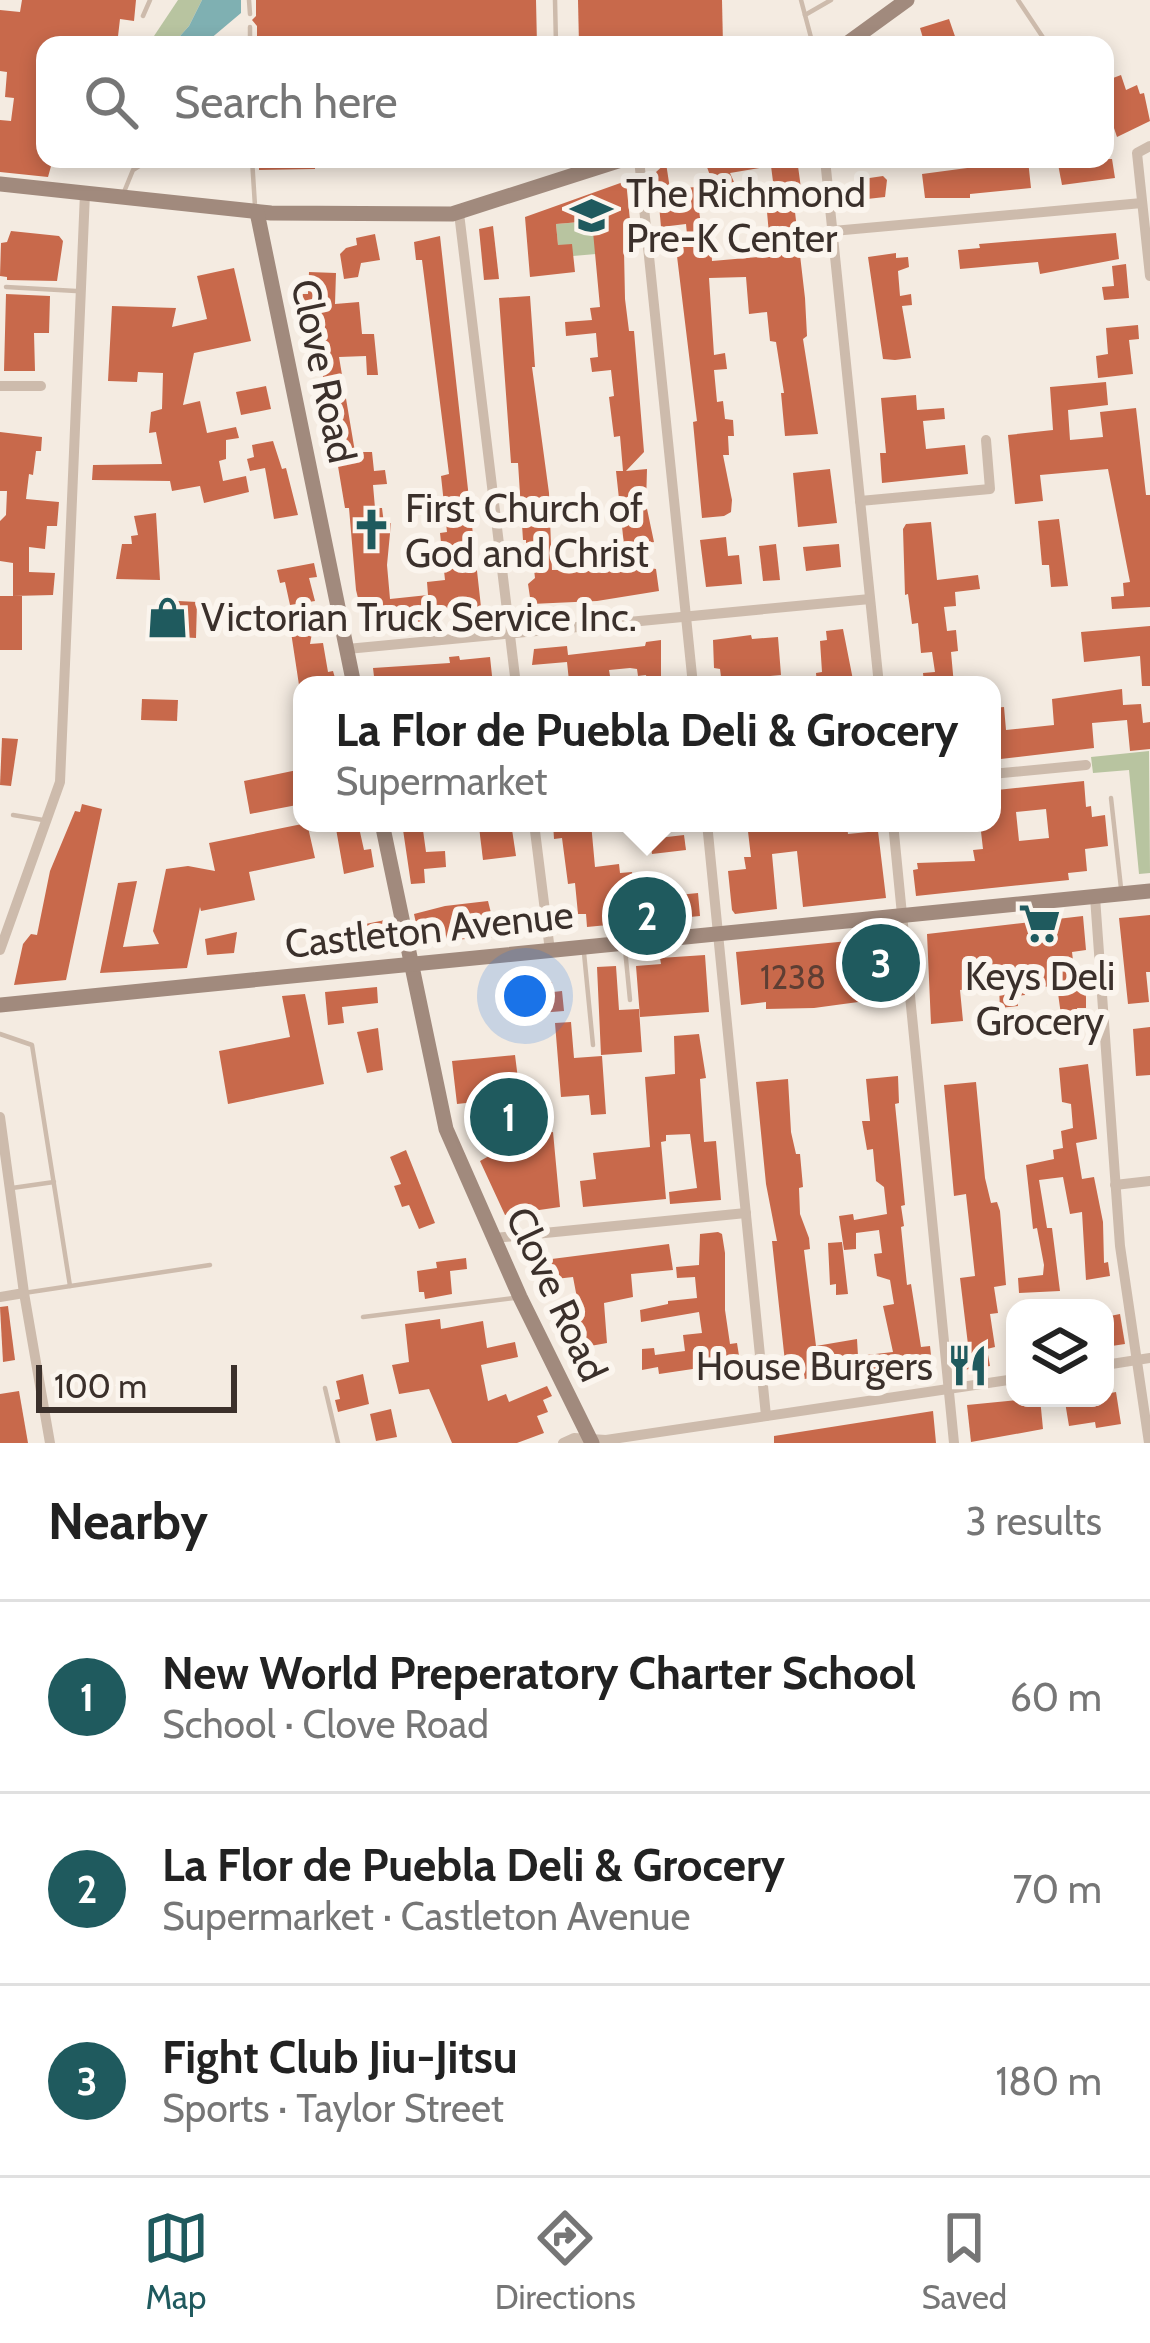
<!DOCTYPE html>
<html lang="en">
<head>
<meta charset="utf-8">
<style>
  body { margin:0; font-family:Cabin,sans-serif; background:#f2f2f2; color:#222 }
  .controls { position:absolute; right:36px; bottom:36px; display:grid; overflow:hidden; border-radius:24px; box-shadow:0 6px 18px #0003 }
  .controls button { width:108px; height:108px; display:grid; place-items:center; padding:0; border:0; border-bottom:3px solid #e0e0e0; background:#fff; color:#222; font:60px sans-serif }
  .scale { position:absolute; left:36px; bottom:30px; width:201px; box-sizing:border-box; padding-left:12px; border:6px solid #3b302b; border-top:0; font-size:33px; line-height:42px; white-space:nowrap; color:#3b302b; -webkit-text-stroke:9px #fbf5ee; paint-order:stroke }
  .you { position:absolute; left:525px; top:996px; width:42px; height:42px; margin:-30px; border:9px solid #fff; border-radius:50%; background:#1a73e8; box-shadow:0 0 0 18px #1a73e833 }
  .badge { display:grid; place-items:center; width:78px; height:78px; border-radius:50%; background:#1f5a5e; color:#fff; font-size:39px; font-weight:700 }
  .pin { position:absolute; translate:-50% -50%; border:6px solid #fff; box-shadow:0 3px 12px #0006 }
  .popup { position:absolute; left:293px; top:676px; width:708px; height:156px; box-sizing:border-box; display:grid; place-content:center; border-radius:24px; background:#fff; filter:drop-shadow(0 3px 9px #0005); font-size:39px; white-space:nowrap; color:#767676 }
  .popup b { font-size:45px; color:#222 }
  .popup::after { content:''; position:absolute; left:50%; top:100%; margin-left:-24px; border:24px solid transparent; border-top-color:#fff }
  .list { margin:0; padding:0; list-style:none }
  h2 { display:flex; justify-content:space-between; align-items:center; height:156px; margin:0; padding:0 48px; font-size:51px }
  h2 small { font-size:39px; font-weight:400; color:#767676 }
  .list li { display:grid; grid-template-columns:78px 1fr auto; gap:36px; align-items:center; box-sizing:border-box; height:192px; padding:0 48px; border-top:3px solid #e0e0e0 }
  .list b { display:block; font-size:45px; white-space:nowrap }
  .list p { margin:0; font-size:39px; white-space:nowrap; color:#767676 }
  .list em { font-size:39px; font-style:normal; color:#767676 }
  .icon { flex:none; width:66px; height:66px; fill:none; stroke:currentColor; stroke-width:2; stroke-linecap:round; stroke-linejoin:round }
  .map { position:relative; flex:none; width:1150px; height:1443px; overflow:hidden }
  .search { position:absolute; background:#fff; box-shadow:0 6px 18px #0003; left:36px; right:36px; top:36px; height:132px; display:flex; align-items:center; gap:30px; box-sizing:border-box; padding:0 42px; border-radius:24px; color:#767676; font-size:45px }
  .sheet { height:732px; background:#fff }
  nav { display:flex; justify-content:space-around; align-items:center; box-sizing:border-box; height:168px; border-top:3px solid #e0e0e0; background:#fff; font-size:33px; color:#767676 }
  nav a { display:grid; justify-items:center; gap:6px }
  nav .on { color:#1f5a5e }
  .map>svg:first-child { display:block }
</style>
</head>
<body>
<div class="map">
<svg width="1150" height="1443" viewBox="0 0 1150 1443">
  <rect width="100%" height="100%" fill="#f4ebe1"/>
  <g fill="#b8c4a0">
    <polygon points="178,0 202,0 189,26 172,45 148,45"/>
    <polygon points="593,221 596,254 573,256 558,245 556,224"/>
    <polygon points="1149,751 1150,873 1139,874 1129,770 1093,773 1091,757"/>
  </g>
  <polygon fill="#7fb0b2" points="202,0 241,0 241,13 203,45 172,45 189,26"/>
  <g fill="#c8694b" fill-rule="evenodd">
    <polygon points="22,0 136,0 134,21 120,19 117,45 45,45 45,159 53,159 48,177 0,172 0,120 11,121 14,98 5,97 7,72 0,71 0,10 20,12"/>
    <polygon points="256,0 536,0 537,45 257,45 257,26 252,20 256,16"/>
    <polygon points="578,0 722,0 723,45 579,45"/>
    <polygon points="949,19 958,45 925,45 920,28"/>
    <polygon points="1121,75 1126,90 1137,85 1140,94 1144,93 1150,121 1117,137 1105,101 1105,81"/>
    <polygon points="259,159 315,159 315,169 259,170"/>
    <polygon points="704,159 797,159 804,210 795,212 805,298 807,336 803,339 818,434 785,436 781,393 784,393 776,342 770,341 767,312 749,314 746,277 709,278 714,355 725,353 727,369 714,370 717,402 723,401 725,419 733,420 734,436 728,436 729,455 723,455 732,500 731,512 724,516 702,518 693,422 697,421 676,248 688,245 686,224 661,227 656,172 666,163 670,189 696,187 703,241 711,241 712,261 771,256 767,212 773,211 772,198 775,197 771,166 730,173 734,182 715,189"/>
    <polygon points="1057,159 1112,159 1115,178 1062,185"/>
    <polygon points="1028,160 1031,188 970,194 970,198 925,198 922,174"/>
    <polygon points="883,176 887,180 885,197 858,200 856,180"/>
    <polygon points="626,181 633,250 624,251 625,299 629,331 634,331 644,452 626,471 647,469 646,504 654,542 642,544 645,567 656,569 659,591 597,601 531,604 528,584 535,578 532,553 526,551 526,540 523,540 518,463 511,463 499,298 530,296 535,367 532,367 549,493 552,570 630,569 627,545 624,545 616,471 623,471 620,436 614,437 609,397 614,396 611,370 592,372 590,358 598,357 596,333 566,336 565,322 592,320 590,308 600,307 592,221 556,224 558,245 572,244 575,272 530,277 525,217"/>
    <polygon points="493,226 499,279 484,280 479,229"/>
    <polygon points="11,231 59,236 63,241 57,281 7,280 7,277 0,276 1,243 7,242"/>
    <polygon points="1116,233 1119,259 1040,274 1038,262 960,269 958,250 980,248 979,244"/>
    <polygon points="375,234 380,260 361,263 358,277 344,279 340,254 346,248 357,245 356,238"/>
    <polygon points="440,236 482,616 451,620 450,610 424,613 423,625 366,631 356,590 349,508 345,508 319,353 310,352 307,321 300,321 295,294 308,294 309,272 336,273 335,304 359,302 362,334 374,334 378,375 367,375 366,356 339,357 355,452 372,452 374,471 385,470 387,484 373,485 375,508 382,508 384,524 391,523 387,565 390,599 428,595 427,582 445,580 440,533 447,532 441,476 449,474 422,260 416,260 414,242"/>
    <polygon points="896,253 896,258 908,257 909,267 898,271 900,296 911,294 912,305 902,306 911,358 895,360 883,359 868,257"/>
    <polygon points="1126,264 1129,298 1104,300 1102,287 1114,286 1112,266"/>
    <polygon points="234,268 251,341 194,353 183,405 200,401 207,433 236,427 239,438 226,440 226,459 219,461 223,481 246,476 249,492 204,503 200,486 172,491 170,481 92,480 93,465 162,464 156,432 149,433 151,412 162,409 163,373 138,372 137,382 108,381 112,306 176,308 172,327 207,319 197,276"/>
    <polygon points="6,294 50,296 49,333 34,333 35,371 4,371"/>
    <polygon points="1138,325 1139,339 1129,340 1133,374 1098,378 1096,356 1108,354 1106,328"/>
    <polygon points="1106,382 1108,405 1068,410 1070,440 1103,437 1100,412 1136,408 1146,495 1150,495 1150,607 1112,609 1111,597 1124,596 1123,583 1130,582 1108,469 1040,475 1043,501 1015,504 1008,435 1053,430 1050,387"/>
    <polygon points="266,386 271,409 241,415 236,392"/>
    <polygon points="916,395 917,410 944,408 945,419 923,421 926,449 965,445 968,474 882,483 880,453 886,453 881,398"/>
    <polygon points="0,432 42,437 41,451 36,451 33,475 29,474 26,499 59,502 57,526 47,526 45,549 29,547 29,572 55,573 53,595 13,596 13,563 0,561 0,521 6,515 7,491 0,491"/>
    <polygon points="273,441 282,469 286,468 298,515 274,519 265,468 250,471 247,459 254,457 252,445"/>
    <polygon points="830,469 837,523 798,527 793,473"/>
    <polygon points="156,513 160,580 116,579 122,544 132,544 131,536 138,535 134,516"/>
    <polygon points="1059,519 1068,586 1051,587 1049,565 1042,565 1038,521"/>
    <polygon points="931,522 937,580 978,575 980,589 955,592 956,606 944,607 947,631 956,630 958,651 951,652 954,685 924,684 923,673 935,672 932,652 921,653 918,623 912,624 908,594 905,595 903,529 906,524"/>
    <polygon points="726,537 728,556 739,555 742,584 706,587 700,540"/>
    <polygon points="776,544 780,580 763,581 759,546"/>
    <polygon points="839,544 841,567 806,571 803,547"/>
    <polygon points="314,563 317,577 309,578 315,601 290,605 285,582 280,583 277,570"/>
    <rect x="0" y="596" width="22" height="54"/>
    <polygon points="160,600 197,602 196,638 159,636"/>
    <polygon points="291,607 315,617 310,644 323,643 328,672 333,671 337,685 299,685 289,619 293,619"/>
    <polygon points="1150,626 1150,686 1142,686 1140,656 1084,662 1081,632"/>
    <polygon points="843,629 854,685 817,685 816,673 822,672 820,641 827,640 826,631"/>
    <polygon points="751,635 752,639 778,637 781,675 760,677 761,685 722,685 720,669 714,668 713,640"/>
    <polygon points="661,640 661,682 647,683 646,675 638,676 637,669 630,668 609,670 610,676 569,681 567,662 532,665 534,649 567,646 568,655 645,646 646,642"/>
    <polygon points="459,656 460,660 490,657 493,685 425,684 418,676 396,679 397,685 375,685 373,668 450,663 449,657"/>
    <polygon points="1122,689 1123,705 1141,704 1143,723 1150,722 1150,749 1130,751 1127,720 1092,723 1094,748 992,760 992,708 1004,707 1006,730 1054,725 1052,699"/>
    <polygon points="142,699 178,700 177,721 141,720"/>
    <polygon points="2,738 18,739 11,786 0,785"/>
    <polygon points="302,769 302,804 250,814 244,781"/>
    <path d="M1084,781L1086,807L1091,806L1092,817L1105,815L1108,846L1085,849L1087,871L1068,873L1069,880L916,896L913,870L918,869L917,863L975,861L973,850L983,849L980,823H992V814L998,813L997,790ZM1046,809L1049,838L1019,841L1016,812Z"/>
    <polygon points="82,804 102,809 66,980 14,985 23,944 31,934 37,935 50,871 75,811 80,812"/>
    <polygon points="307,823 315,858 249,872 255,900 201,911 200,907 187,968 100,973 118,883 137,881 123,947 159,944 153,931 166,869 188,866 215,871 209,843"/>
    <polygon points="335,823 358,823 364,850 371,849 374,867 344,874"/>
    <polygon points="402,823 422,823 426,852 445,851 446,867 424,869 425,883 411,884"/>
    <polygon points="484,823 511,823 516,856 483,860 479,827"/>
    <polygon points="553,823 591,823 595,867 619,864 620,873 632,872 633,879 666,876 668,896 698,893 700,916 587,927 586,914 578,914 575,883 568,884 562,838 554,839"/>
    <polygon points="747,823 830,823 831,827 847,826 848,834 878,831 886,898 803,907 797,851 772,854 777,909 735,914 732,910 728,871 746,869 744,857 751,857"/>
    <polygon points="684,835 686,850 652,854 650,839"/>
    <polygon points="488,901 497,937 420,942 414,914 445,906"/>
    <polygon points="1150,915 1150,972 1146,972 1149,1002 1128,1004 1119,918"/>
    <polygon points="1083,916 1086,950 1072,952 1076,986 1085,985 1086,998 1086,1008 1077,1008 1078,1014 1061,1015 1057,986 1025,988 1025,995 1017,996 1018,1006 1000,1008 999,987 960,990 963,1021 931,1024 927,934"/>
    <polygon points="385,920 390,945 361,951 356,926"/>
    <polygon points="237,932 234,953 207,955 205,939"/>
    <polygon points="889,937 895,997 814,1008 766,1009 766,1002 741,1005 736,952"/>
    <polygon points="705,955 709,1012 640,1017 636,966 661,964 660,958"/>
    <polygon points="616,966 619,1010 639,1009 642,1052 601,1055 597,967"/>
    <polygon points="535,970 536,984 552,982 553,992 562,991 564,1011 539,1013 538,998 524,1000 521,971"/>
    <polygon points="377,987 378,1003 342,1007 344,1023 328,1025 325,992"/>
    <polygon points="305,994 324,1084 228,1104 219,1051 290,1037 282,996"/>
    <polygon points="571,1022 574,1058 602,1056 606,1114 591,1115 589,1095 561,1097 555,1023"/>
    <polygon points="1150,1027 1150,1075 1136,1076 1133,1029"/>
    <polygon points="378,1028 383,1070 367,1073 357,1032"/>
    <polygon points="699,1034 706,1078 700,1079 704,1142 716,1141 721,1200 670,1204 669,1192 697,1188 690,1134 666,1135 666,1141 661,1142 666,1199 583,1207 580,1181 596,1179 593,1153 650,1147 645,1077 675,1074 674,1036"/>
    <polygon points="515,1055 525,1135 553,1132 560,1207 505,1215 480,1161 489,1156 484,1101 457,1104 452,1061"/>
    <polygon points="1088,1064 1097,1139 1076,1143 1082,1179 1094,1177 1103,1222 1104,1263 1108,1262 1110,1276 1086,1280 1082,1212 1070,1214 1063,1177 1039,1180 1047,1228 1052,1228 1060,1291 1019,1293 1018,1278 1043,1275 1044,1265 1037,1228 1033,1229 1026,1165 1054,1159 1053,1150 1063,1148 1061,1131 1073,1128 1071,1104 1062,1102 1059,1068"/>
    <polygon points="898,1076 899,1103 895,1104 905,1205 901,1206 904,1226 901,1227 907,1285 911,1284 921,1347 930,1346 933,1373 871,1381 870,1369 831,1371 832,1376 804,1379 802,1361 785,1362 772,1241 777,1241 766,1184 756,1082 788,1079 791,1132 796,1154 800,1154 803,1187 799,1188 800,1214 809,1238 810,1249 804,1250 816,1346 857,1339 858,1356 893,1352 883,1306 894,1304 890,1280 877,1276 874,1254 882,1253 879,1230 856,1233 856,1249 844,1250 839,1216 853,1214 854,1220 887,1214 884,1187 876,1181 873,1149 867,1150 862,1121 870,1121 866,1079"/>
    <polygon points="976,1082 985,1178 991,1203 997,1202 1000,1211 1006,1285 994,1287 998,1313 990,1314 995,1347 987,1349 990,1366 963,1370 961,1354 969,1353 960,1278 975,1276 966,1194 954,1196 944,1085"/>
    <polygon points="406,1150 435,1223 419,1229 409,1205 402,1207 394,1186 401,1184 390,1157"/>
    <polygon points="718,1232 722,1234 725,1253 725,1310 730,1344 737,1343 740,1362 659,1374 658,1367 642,1370 642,1349 654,1348 655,1355 685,1351 683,1335 702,1333 699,1312 641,1322 640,1310 668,1304 668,1301 697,1298 695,1277 677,1278 676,1267 699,1265 700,1234"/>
    <polygon points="842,1242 848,1294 836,1295 836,1284 830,1285 828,1243"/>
    <polygon points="669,1244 673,1270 631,1274 633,1297 604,1303 607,1343 579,1348 574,1320 581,1319 573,1277 538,1281 536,1261"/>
    <polygon points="466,1258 467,1269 450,1271 452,1294 425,1299 424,1292 419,1292 417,1271 437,1268 436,1262"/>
    <polygon points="8,1306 15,1360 3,1362 0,1307"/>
    <polygon points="1120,1314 1125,1344 1105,1347 1105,1317"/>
    <polygon points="440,1319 441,1329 483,1321 487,1348 515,1342 518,1357 481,1365 488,1401 506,1394 509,1402 547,1386 552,1396 543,1400 548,1412 537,1416 544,1433 517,1443 452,1443 429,1389 399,1394 392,1365 409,1362 405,1324"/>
    <polygon points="363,1374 369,1404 338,1412 335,1400 340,1399 336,1381"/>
    <polygon points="19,1391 28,1443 0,1443 0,1394"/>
    <polygon points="1116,1392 1121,1424 1096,1428 1095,1422 1069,1426 1065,1402 1105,1398 1105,1394"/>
    <polygon points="1040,1398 1043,1429 971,1442 967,1405"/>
    <polygon points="391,1409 397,1437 376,1441 370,1414"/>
    <polygon points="933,1411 936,1443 774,1443 774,1436"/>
  </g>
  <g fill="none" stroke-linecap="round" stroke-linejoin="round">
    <g stroke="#cdbbac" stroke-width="4.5">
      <polyline points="249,0 250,14"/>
      <polyline points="555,0 556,45"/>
      <polyline points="801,0 813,45"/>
      <polyline points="1018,0 1048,45"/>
      <polyline points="805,15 831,0"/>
      <polyline points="143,16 150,0"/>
      <polyline points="250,27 250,45"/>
      <polyline points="252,159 255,206"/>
      <polyline points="124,192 133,170 150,159"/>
      <polyline points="6,287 76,291"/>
      <polyline points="1111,798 1121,888"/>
      <polyline points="13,815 43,820"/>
      <polyline points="625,949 630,1000"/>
      <polyline points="584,953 593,1045"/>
      <polyline points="0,1034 32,1045 70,1286"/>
      <polyline points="12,1188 54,1182"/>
      <polyline points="24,1293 210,1265"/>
      <polyline points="363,1317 514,1298"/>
      <polyline points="325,1388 338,1443"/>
    </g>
    <g stroke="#cdbbac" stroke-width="10">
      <polyline points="1150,146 1137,153 1150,276"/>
      <polyline points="639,159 693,685"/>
      <polyline points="825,159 879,685"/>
      <polyline points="459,213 516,685"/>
      <polyline points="833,231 1142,203"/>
      <polyline points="0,386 41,386"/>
      <polyline points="860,501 990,489 986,440"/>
      <polyline points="347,649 870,599"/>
      <polyline points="992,774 1086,765"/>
      <polyline points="534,823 550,951"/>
      <polyline points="707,823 766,1416"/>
      <polyline points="893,823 954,1443"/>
      <polyline points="1095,897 1120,1246 1149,1443"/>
      <polyline points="0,950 60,782 85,193"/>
      <polyline points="0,1117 24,1293 50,1443"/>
      <polyline points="1115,1185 1150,1181"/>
      <polyline points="494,1238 746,1213"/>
      <polyline points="0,1297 24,1293"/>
      <polyline points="1105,1365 1150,1358"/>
      <polyline points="563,1443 574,1438 606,1440 1015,1379"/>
    </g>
    <g stroke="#a18a7d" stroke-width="15">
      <polyline points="845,45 907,0"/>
      <polyline points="0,184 271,213 452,214 624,159"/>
      <polyline points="257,212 354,685"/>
      <polyline points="382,823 446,1129 520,1297 592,1443"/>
      <polyline points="0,1005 1150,891"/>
    </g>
  </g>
  <defs>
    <symbol id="school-bare" viewBox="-9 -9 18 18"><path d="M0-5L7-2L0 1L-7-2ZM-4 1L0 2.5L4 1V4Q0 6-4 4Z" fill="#1f5a5e" stroke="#fbf5ee" stroke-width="2.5" paint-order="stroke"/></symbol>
    <symbol id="church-bare" viewBox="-9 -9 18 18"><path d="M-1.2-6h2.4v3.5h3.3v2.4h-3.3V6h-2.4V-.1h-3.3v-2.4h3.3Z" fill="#1f5a5e" stroke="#fbf5ee" stroke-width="2.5" paint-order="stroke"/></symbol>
    <symbol id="shop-bare" viewBox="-9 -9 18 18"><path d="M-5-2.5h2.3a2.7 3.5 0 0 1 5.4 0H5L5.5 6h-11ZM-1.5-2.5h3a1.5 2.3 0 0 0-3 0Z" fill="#1f5a5e" stroke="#fbf5ee" stroke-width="2.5" paint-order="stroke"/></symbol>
    <symbol id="supermarket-bare" viewBox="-9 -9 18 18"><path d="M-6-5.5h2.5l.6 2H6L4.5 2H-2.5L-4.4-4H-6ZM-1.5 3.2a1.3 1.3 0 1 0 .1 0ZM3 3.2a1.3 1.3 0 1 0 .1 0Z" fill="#1f5a5e" stroke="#fbf5ee" stroke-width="2.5" paint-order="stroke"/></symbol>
    <symbol id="restaurant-bare" viewBox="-9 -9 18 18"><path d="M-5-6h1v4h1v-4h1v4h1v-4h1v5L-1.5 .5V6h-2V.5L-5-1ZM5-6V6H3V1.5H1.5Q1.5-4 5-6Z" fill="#1f5a5e" stroke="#fbf5ee" stroke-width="2.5" paint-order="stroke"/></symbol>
  </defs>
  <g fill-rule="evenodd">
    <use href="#school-bare" x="562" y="186" width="59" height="59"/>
    <use href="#church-bare" x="342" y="500" width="59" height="59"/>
    <use href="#shop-bare" x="138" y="588" width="59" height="59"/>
    <use href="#supermarket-bare" x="1010" y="894" width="59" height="59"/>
    <use href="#restaurant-bare" x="938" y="1336" width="59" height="59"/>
  </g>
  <g text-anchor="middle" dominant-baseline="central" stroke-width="12" stroke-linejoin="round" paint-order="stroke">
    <g font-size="33" fill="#5e3e33">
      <text x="793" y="977">1238</text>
    </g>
    <g font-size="39" fill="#3b302b" stroke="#fbf5ee" text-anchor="start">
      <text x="626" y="193">The Richmond<tspan x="626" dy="45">Pre-K Center</tspan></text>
      <text x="405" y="508">First Church of<tspan x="405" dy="45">God and Christ</tspan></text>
      <text x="201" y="617">Victorian Truck Service Inc.</text>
      <text x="1040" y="976" text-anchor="middle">Keys Deli<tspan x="1040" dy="45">Grocery</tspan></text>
      <text x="933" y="1366" text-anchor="end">House Burgers</text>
    </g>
    <g font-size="39" fill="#3b302b" stroke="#fbf5ee">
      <text transform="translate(324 371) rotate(78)">Clove Road</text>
      <text transform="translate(429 929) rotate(-6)">Castleton Avenue</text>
      <text transform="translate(557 1294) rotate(65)">Clove Road</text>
    </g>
  </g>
</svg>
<div class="controls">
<button><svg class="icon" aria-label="layers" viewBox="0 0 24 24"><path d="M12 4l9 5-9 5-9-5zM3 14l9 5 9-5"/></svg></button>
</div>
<div class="scale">100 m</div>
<div class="you"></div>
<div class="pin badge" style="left:509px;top:1117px">1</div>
<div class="pin badge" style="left:647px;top:916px">2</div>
<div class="popup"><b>La Flor de Puebla Deli &amp; Grocery</b>Supermarket</div>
<div class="pin badge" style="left:881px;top:963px">3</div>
<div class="search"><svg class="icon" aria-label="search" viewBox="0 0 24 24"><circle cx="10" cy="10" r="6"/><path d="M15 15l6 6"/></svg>Search here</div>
</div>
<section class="sheet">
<h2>Nearby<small>3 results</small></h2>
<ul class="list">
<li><span class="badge">1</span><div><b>New World Preperatory Charter School</b><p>School · Clove Road</p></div><em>60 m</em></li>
<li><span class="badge">2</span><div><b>La Flor de Puebla Deli &amp; Grocery</b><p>Supermarket · Castleton Avenue</p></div><em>70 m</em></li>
<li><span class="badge">3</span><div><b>Fight Club Jiu-Jitsu</b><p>Sports · Taylor Street</p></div><em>180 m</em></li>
</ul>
</section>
<nav>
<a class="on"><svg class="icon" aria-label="map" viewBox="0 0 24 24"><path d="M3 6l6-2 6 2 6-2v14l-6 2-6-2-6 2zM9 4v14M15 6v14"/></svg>Map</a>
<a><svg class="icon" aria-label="directions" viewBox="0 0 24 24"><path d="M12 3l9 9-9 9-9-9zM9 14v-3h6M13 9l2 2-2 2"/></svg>Directions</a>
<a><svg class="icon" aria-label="saved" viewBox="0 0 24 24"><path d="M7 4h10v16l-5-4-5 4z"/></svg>Saved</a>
</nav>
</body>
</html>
